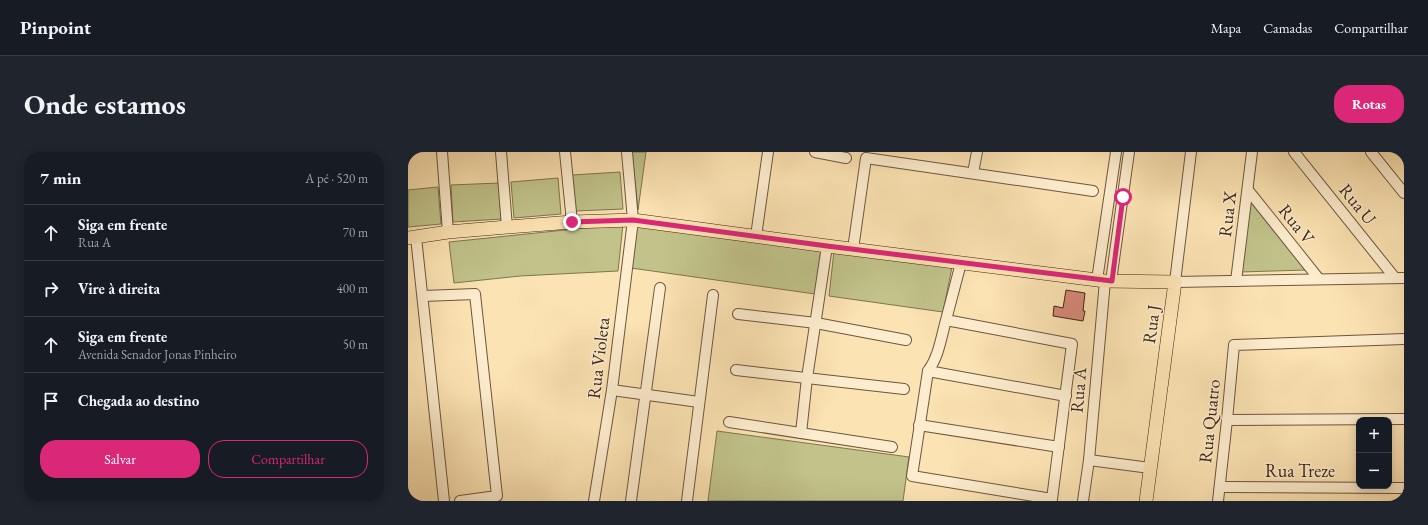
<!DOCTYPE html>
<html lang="pt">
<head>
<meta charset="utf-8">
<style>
  body { margin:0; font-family:"EB Garamond",serif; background:#20242c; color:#f1f3f6 }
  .controls { position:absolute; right:12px; bottom:12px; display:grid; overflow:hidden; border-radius:8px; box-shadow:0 2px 10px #0003 }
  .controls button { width:36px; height:36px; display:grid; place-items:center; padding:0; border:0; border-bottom:1px solid #363941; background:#171b24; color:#f1f3f6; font:20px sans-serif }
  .stop { position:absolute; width:12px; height:12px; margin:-9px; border:3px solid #db2777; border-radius:50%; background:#fff }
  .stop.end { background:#db2777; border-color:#fff; box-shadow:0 1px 4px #0008 }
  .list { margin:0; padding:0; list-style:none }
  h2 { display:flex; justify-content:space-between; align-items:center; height:52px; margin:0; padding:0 16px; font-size:17px }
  h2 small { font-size:13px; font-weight:400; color:#9ea1a6 }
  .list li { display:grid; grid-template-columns:26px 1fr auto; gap:12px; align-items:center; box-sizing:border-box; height:56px; padding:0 16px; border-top:1px solid #363941 }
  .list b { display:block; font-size:15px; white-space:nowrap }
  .list p { margin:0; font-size:13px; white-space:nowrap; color:#9ea1a6 }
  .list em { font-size:13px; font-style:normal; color:#9ea1a6 }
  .actions { display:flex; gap:8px; padding:12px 16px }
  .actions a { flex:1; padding:9px 0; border:1px solid #db2777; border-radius:16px; text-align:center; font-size:14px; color:#db2777 }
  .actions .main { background:#db2777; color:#fff }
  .icon { flex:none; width:22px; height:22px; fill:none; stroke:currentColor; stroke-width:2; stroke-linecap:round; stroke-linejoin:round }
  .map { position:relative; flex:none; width:996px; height:349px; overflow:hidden; border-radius:16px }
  header { display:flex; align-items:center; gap:24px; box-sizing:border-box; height:56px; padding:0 20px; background:#171b24; border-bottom:1px solid #363941 }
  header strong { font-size:19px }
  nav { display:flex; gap:22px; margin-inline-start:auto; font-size:14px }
  .intro { display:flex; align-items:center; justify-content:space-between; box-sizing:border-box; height:96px; padding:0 24px }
  h1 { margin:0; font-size:28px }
  .button { padding:10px 18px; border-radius:16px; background:#db2777; color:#fff; font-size:14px; font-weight:700 }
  main { display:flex; gap:24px; padding:0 24px }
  aside { flex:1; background:#171b24; border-radius:16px; box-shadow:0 2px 10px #0003 }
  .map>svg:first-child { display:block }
</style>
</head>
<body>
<header>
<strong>Pinpoint</strong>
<nav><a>Mapa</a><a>Camadas</a><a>Compartilhar</a></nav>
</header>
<div class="intro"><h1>Onde estamos</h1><a class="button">Rotas</a></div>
<main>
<aside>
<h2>7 min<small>A pé · 520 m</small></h2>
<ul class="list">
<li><svg class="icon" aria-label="ahead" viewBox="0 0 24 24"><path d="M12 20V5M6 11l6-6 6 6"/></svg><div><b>Siga em frente</b><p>Rua A</p></div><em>70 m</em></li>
<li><svg class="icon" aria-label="right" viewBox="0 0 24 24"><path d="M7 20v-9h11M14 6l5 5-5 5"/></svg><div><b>Vire à direita</b></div><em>400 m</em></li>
<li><svg class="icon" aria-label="ahead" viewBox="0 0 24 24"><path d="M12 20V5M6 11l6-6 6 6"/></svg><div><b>Siga em frente</b><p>Avenida Senador Jonas Pinheiro</p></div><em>50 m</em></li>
<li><svg class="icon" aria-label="arrive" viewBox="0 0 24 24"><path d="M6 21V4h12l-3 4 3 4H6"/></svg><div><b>Chegada ao destino</b></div></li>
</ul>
<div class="actions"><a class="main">Salvar</a><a>Compartilhar</a></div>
</aside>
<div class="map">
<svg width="996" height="349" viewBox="0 0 996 349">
  <rect width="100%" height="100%" fill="#fce3b3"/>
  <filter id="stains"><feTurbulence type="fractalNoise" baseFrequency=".005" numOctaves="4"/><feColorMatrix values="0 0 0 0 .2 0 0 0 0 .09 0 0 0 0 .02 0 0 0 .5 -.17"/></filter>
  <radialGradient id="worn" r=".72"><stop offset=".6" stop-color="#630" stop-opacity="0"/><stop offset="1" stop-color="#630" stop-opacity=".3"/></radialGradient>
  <g fill="#c1c38b" stroke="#7f7551">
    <polygon points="224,0 238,0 230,58"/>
    <polygon points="212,20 215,57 167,59 164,23"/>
    <polygon points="150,26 153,62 106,66 103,30"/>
    <polygon points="91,31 93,67 45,70 43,33"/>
    <polygon points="30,35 33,72 0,75 0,38"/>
    <polygon points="841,45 899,118 832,120"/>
    <polygon points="215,72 210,119 112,124 46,131 41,90"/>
    <polygon points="227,73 413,98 407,142 223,116"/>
    <polygon points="426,99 544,115 535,160 421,144"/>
    <polygon points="309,279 501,305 495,349 300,349"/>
  </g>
  <polygon fill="#d68879" stroke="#3d2717" points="658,138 677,141 675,159 677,159 675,169 645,164 646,154 655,156"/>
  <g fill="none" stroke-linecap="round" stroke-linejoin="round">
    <defs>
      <g id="minor">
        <polyline points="34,0 40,80"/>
        <polyline points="93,0 99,75"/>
        <polyline points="157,0 164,70"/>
        <polyline points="407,0 438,6"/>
        <polyline points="783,0 767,130 996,126"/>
        <polyline points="886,0 987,126"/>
        <polyline points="963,0 996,41"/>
        <polyline points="565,21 569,0"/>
        <polyline points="840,38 911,127"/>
        <polyline points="348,84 360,0"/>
        <polyline points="8,85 36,349"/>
        <polyline points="445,97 458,6 685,39"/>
        <polyline points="689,128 708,0"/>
        <polyline points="703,129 721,0"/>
        <polyline points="828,129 844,0"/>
        <polyline points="15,144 67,142 89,344 52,349"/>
        <polyline points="330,162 408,171 498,188"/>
        <path d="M538,168L664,192L644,347L504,324L520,219C531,204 533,186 538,168L553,111"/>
        <polyline points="328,218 496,237"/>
        <polyline points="520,219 658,244"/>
        <polyline points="204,238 291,250"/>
        <polyline points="819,268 996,267"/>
        <polyline points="321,270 484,295"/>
        <polyline points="511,273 651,295"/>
        <polyline points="393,281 399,226 419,94"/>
        <polyline points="681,308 742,316"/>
        <polyline points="812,335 996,336"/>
        <polyline points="186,349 204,238 225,68 219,0"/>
        <polyline points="223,349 252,136"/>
        <polyline points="279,349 305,143"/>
        <polyline points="675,349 681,308 697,129"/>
        <polyline points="810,349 819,268 826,193 996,187"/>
      </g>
      <polyline id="major" points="0,86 40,80 99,75 164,70 225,68 419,94 697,129 767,130 738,349"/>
    </defs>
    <use href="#minor" stroke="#6d563e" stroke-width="12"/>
    <use href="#major" stroke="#3d2717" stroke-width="14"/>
    <use href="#minor" stroke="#fdedce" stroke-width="10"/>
    <use href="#major" stroke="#fce3b3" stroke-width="13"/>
  </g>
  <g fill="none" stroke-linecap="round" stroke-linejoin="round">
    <polyline stroke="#db2777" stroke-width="5" points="164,70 225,68 419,94 704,129 715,45"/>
  </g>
  <g text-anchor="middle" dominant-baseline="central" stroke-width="3" stroke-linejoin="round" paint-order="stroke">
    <g font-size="18" fill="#3d2717" stroke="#fdedce">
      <text transform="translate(950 52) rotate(51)">Rua U</text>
      <text transform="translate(819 62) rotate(-83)">Rua X</text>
      <text transform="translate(889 72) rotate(51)">Rua V</text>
      <text transform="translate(743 172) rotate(-82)">Rua J</text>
      <text transform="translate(190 206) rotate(-83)">Rua Violeta</text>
      <text transform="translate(670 238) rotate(-85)">Rua A</text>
      <text transform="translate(801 269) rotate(-84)">Rua Quatro</text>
      <text x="892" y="318">Rua Treze</text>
    </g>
  </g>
  <rect width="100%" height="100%" filter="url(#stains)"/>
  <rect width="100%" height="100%" fill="url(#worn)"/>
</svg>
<div class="controls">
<button>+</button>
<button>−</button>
</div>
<div class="stop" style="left:715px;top:45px"></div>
<div class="stop end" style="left:164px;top:70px"></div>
</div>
</main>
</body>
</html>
